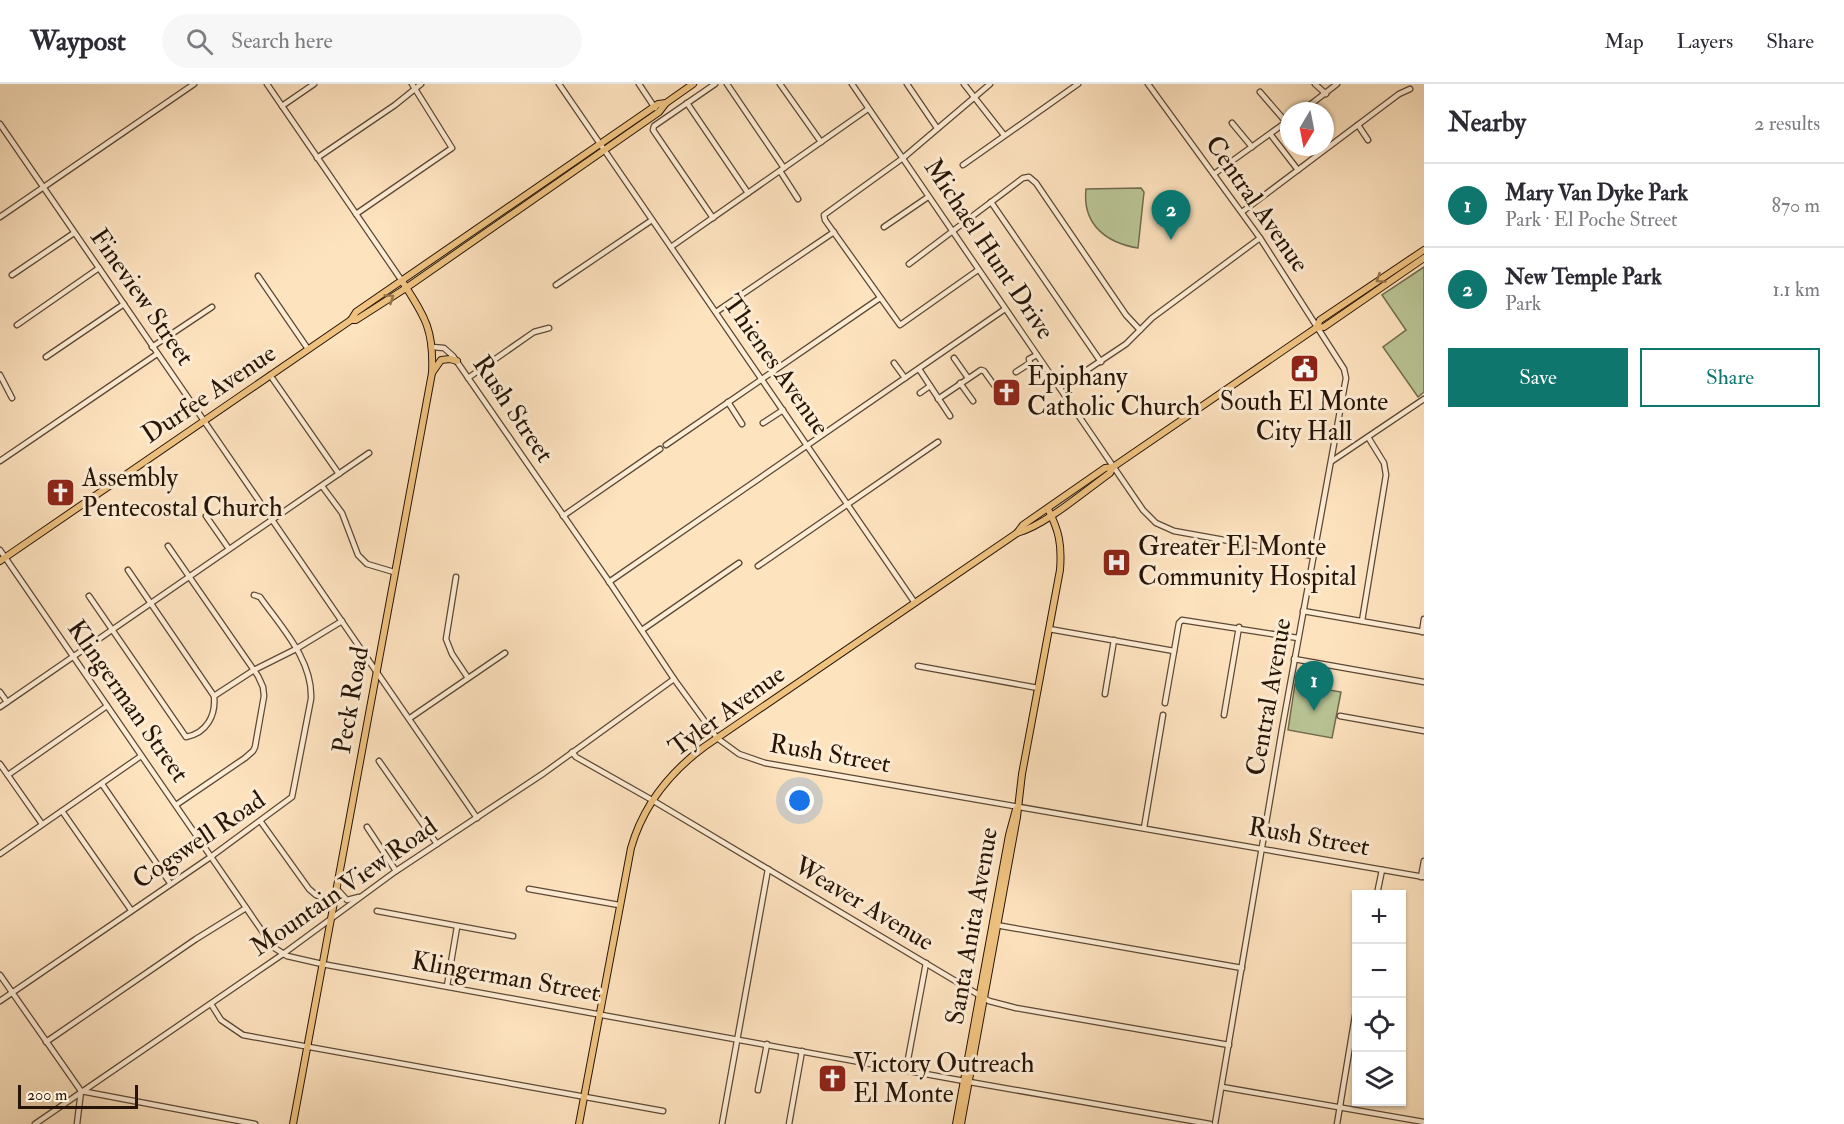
<!DOCTYPE html>
<html lang="en">
<head>
<meta charset="utf-8">
<style>
  body { margin:0; font-family:"IM FELL Double Pica",serif; background:#f7f7f7; color:#2b2b33 }
  .controls { position:absolute; right:18px; bottom:18px; display:grid; overflow:hidden; border-radius:0px; box-shadow:0 2px 4px #0004 }
  .controls button { width:54px; height:54px; display:grid; place-items:center; padding:0; border:0; border-bottom:2px solid #e1e1e2; background:#fff; color:#2b2b33; font:30px sans-serif }
  .compass { position:absolute; left:1280px; top:18px; width:54px; height:54px; border-radius:50%; background:#fff; box-shadow:0 2px 4px #0004; rotate:190deg }
  .scale { position:absolute; left:18px; bottom:15px; width:120px; box-sizing:border-box; padding-left:6px; border:3px solid #261407; border-top:0; font-size:16px; line-height:21px; white-space:nowrap; color:#261407; -webkit-text-stroke:4px #feedd5; paint-order:stroke }
  .you { position:absolute; left:800px; top:717px; width:21px; height:21px; margin:-15px; border:4px solid #fff; border-radius:50%; background:#1a73e8; box-shadow:0 0 0 9px #1a73e833 }
  .badge { display:grid; place-items:center; width:39px; height:39px; border-radius:50%; background:#0f766e; color:#fff; font-size:20px; font-weight:700 }
  .pin { position:absolute; translate:-50% -50px; filter:drop-shadow(0 2px 3px #0008) }
  .pin::after { content:''; position:absolute; top:32px; width:21px; height:18px; background:inherit; clip-path:polygon(0 0,100% 0,50% 100%) }
  .list { margin:0; padding:0; list-style:none }
  h2 { display:flex; justify-content:space-between; align-items:center; height:78px; margin:0; padding:0 24px; font-size:26px }
  h2 small { font-size:20px; font-weight:400; color:#7c7c81 }
  .list li { display:grid; grid-template-columns:39px 1fr auto; gap:18px; align-items:center; box-sizing:border-box; height:84px; padding:0 24px; border-top:2px solid #e1e1e2 }
  .list b { display:block; font-size:22px; white-space:nowrap }
  .list p { margin:0; font-size:20px; white-space:nowrap; color:#7c7c81 }
  .list em { font-size:20px; font-style:normal; color:#7c7c81 }
  .actions { display:flex; gap:12px; padding:18px 24px }
  .actions a { flex:1; padding:14px 0; border:2px solid #0f766e; border-radius:0px; text-align:center; font-size:21px; color:#0f766e }
  .actions .main { background:#0f766e; color:#fff }
  .icon { flex:none; width:33px; height:33px; fill:none; stroke:currentColor; stroke-width:2; stroke-linecap:round; stroke-linejoin:round }
  .map { position:relative; flex:none; width:1424px; height:1040px; overflow:hidden }
  header { display:flex; align-items:center; gap:36px; box-sizing:border-box; height:84px; padding:0 30px; background:#fff; border-bottom:2px solid #e1e1e2 }
  header strong { font-size:28px }
  nav { display:flex; gap:33px; margin-inline-start:auto; font-size:21px }
  .search { width:420px; height:54px; background:#f7f7f7; display:flex; align-items:center; gap:15px; box-sizing:border-box; padding:0 21px; border-radius:33px; color:#7c7c81; font-size:22px }
  main { display:flex }
  aside { flex:1; background:#fff }
  .map>svg:first-child { display:block }
</style>
</head>
<body>
<header>
<strong>Waypost</strong>
<div class="search"><svg class="icon" aria-label="search" viewBox="0 0 24 24"><circle cx="10" cy="10" r="6"/><path d="M15 15l6 6"/></svg>Search here</div>
<nav><a>Map</a><a>Layers</a><a>Share</a></nav>
</header>
<main>
<div class="map">
<svg width="1424" height="1040" viewBox="0 0 1424 1040">
  <rect width="100%" height="100%" fill="#fee3bf"/>
  <filter id="stains"><feTurbulence type="fractalNoise" baseFrequency=".00333" numOctaves="4"/><feColorMatrix values="0 0 0 0 .2 0 0 0 0 .09 0 0 0 0 .02 0 0 0 .5 -.17"/></filter>
  <radialGradient id="worn" r=".72"><stop offset=".6" stop-color="#630" stop-opacity="0"/><stop offset="1" stop-color="#630" stop-opacity=".3"/></radialGradient>
  <g fill="#bac596" stroke="#706c4e" stroke-width="1.5">
    <path d="M1141,104L1144,108L1138,164C1107,159 1082,141 1086,105Z"/>
    <polygon points="1424,183 1424,308 1418,313 1383,263 1406,246 1382,211"/>
    <polygon points="1295,600 1341,608 1332,654 1288,646"/>
  </g>
  <g fill="none" stroke-linecap="round" stroke-linejoin="round">
    <defs>
      <g id="minor">
        <polyline points="267,0 402,197"/>
        <polyline points="559,0 915,519"/>
        <polyline points="639,0 655,24"/>
        <polyline points="727,0 784,84"/>
        <polyline points="780,0 821,58"/>
        <polyline points="852,0 1143,426 1156,439 1174,447 1313,472"/>
        <polyline points="907,0 937,44"/>
        <polyline points="964,0 1004,51"/>
        <polyline points="1148,0 1260,154 1344,285 1346,294 1282,645 1215,1040"/>
        <polyline points="1315,0 1326,10"/>
        <polyline points="1260,8 1286,38"/>
        <polyline points="687,19 748,109"/>
        <polyline points="282,22 314,0"/>
        <polyline points="1302,27 1337,0"/>
        <polyline points="1232,39 1252,63"/>
        <polyline points="0,40 477,734"/>
        <polyline points="1358,41 1368,56"/>
        <polyline points="1271,51 1298,86"/>
        <polyline points="317,74 395,21 421,0"/>
        <polyline points="963,81 1078,0"/>
        <polyline points="780,87 798,115"/>
        <polyline points="1214,90 1289,36"/>
        <polyline points="991,118 1101,278"/>
        <polyline points="1242,128 1399,10 1410,5"/>
        <polyline points="356,130 452,64 412,0"/>
        <polyline points="0,133 194,0"/>
        <polyline points="713,134 653,46 654,42 715,0"/>
        <polyline points="884,143 928,113"/>
        <polyline points="671,163 868,25"/>
        <polyline points="909,180 1023,94 1029,93 1036,99 1126,231 1140,246"/>
        <polyline points="978,186 900,241 825,136 824,131 903,74 990,0"/>
        <polyline points="12,191 74,149"/>
        <polyline points="258,192 308,265"/>
        <polyline points="556,201 652,136"/>
        <polyline points="716,228 834,148"/>
        <polyline points="17,241 99,184"/>
        <polyline points="152,263 212,223"/>
        <polyline points="432,263 444,264 453,272 608,496 674,595 717,654 739,670 765,679 1424,793"/>
        <polyline points="46,273 124,220"/>
        <polyline points="954,274 968,294"/>
        <polyline points="894,279 905,294"/>
        <polyline points="919,285 950,332"/>
        <polyline points="1016,288 1030,279 1029,275 1037,271"/>
        <polyline points="0,291 12,314"/>
        <polyline points="270,291 339,390"/>
        <polyline points="468,294 534,248 549,244"/>
        <polyline points="960,299 973,317"/>
        <polyline points="1060,304 1126,260 1152,234 1260,154"/>
        <polyline points="920,309 930,302"/>
        <polyline points="938,315 981,286 984,287 994,301"/>
        <polyline points="728,318 742,340"/>
        <polyline points="763,339 783,326"/>
        <polyline points="666,361 880,214"/>
        <polyline points="0,377 157,270"/>
        <polyline points="1332,377 1424,315"/>
        <polyline points="322,402 342,429 358,471 367,480 394,488"/>
        <polyline points="206,432 229,465"/>
        <polyline points="563,432 660,365"/>
        <polyline points="168,462 258,592 263,603 264,612 255,663 253,667 245,674 176,721"/>
        <polyline points="0,466 273,863 287,872 322,880 964,997 1210,1040"/>
        <polyline points="758,482 938,358"/>
        <polyline points="128,486 214,612"/>
        <polyline points="456,493 446,555 452,570 468,594"/>
        <polyline points="609,498 1005,225"/>
        <path d="M89,512L186,653C207,649 216,631 214,612L254,586L296,565L342,537"/>
        <polyline points="1303,527 1424,548"/>
        <polyline points="1362,537 1386,391 1384,379 1368,353"/>
        <polyline points="1049,545 1174,567"/>
        <polyline points="642,546 739,479"/>
        <polyline points="1422,548 1424,535"/>
        <polyline points="1294,575 1424,598"/>
        <polyline points="918,582 1038,604"/>
        <polyline points="0,608 7,618"/>
        <polyline points="1105,610 1114,556"/>
        <polyline points="1165,619 1179,539 1182,536 1298,554"/>
        <polyline points="0,623 369,369"/>
        <polyline points="1224,631 1239,543"/>
        <polyline points="1340,632 1424,647"/>
        <polyline points="410,634 505,569"/>
        <polyline points="572,668 576,673 652,716 989,917 1016,924 1229,961"/>
        <polyline points="379,677 437,760"/>
        <polyline points="0,680 42,740"/>
        <polyline points="8,691 107,622"/>
        <polyline points="102,700 170,799"/>
        <polyline points="62,727 131,826"/>
        <polyline points="261,738 309,805 316,811 334,819"/>
        <polyline points="367,743 396,787"/>
        <polyline points="1144,744 1163,631"/>
        <polyline points="0,770 141,672"/>
        <polyline points="1421,793 1424,777"/>
        <polyline points="337,805 347,816 359,813"/>
        <polyline points="529,805 619,821"/>
        <polyline points="1377,810 1382,786"/>
        <polyline points="377,827 513,852"/>
        <polyline points="996,841 1242,884"/>
        <polyline points="0,891 81,1007 255,1040"/>
        <polyline points="447,902 457,843"/>
        <path d="M0,917L212,772L292,713L311,615C313,576 281,543 260,513L254,511"/>
        <polyline points="211,920 221,936 243,951 663,1027"/>
        <polyline points="46,958 196,855 246,824"/>
        <polyline points="906,986 926,879"/>
        <polyline points="1222,1003 1424,1038"/>
        <polyline points="758,1006 767,960"/>
        <polyline points="35,1040 283,870 396,787 544,689 674,595"/>
        <polyline points="77,1040 81,1007"/>
        <polyline points="722,1040 768,785"/>
        <polyline points="789,1040 802,967"/>
        <polyline points="1337,1040 1356,926"/>
      </g>
      <g id="major">
        <polyline points="351,236 356,236 406,204 659,28 666,19 693,0"/>
        <polyline points="1316,244 1320,236 1424,166"/>
        <polyline points="432,289 441,276 450,275 457,277"/>
        <polyline points="1017,449 1023,441 1105,384 1113,383 1316,244 1324,243 1424,174"/>
        <polyline points="0,477 351,236 356,228 658,20 666,19"/>
        <path d="M293,1040L432,289C434,245 425,233 402,197"/>
        <path d="M579,1040L631,764C643,722 669,689 704,663L1017,449C1044,442 1085,407 1110,389L1113,383"/>
        <polyline points="956,1040 1009,751 1016,725"/>
        <path d="M961,1040L1017,733L1022,690L1060,486C1062,460 1059,447 1048,425"/>
      </g>
    </defs>
    <use href="#minor" stroke="#5c4835" stroke-width="7"/>
    <use href="#major" stroke="#261407" stroke-width="8"/>
    <use href="#minor" stroke="#feedd5" stroke-width="4.5"/>
    <use href="#major" stroke="#efc280" stroke-width="6"/>
  </g>
  <defs><path id="oneway-chevron" d="M-2-3.5L2.5 0L-2 3.5" fill="none" stroke-width="1.6" stroke-linecap="round" stroke-linejoin="round" transform="scale(1.5)"/></defs>
  <g stroke="#95744a">
    <use href="#oneway-chevron" transform="translate(1380 195) rotate(146)"/>
    <use href="#oneway-chevron" transform="translate(390 214) rotate(-34)"/>
  </g>
  <defs>
    <symbol id="civic-square" viewBox="-11 -11 22 22"><rect x="-9" y="-9" width="18" height="18" rx="4" fill="#8f2418" stroke="#feedd5"/><path d="M-.6-6.5H3V-4.5H.6V-3L4-1V1h2V6H-6V1h2V-1L-.6-3ZM-1.2 2.5V6h2.4V2.5Z" fill="#fff"/></symbol>
    <symbol id="church-square" viewBox="-11 -11 22 22"><rect x="-9" y="-9" width="18" height="18" rx="4" fill="#8f2418" stroke="#feedd5"/><path d="M-1.2-6h2.4v3.5h3.3v2.4h-3.3V6h-2.4V-.1h-3.3v-2.4h3.3Z" fill="#fff"/></symbol>
    <symbol id="hospital-square" viewBox="-11 -11 22 22"><rect x="-9" y="-9" width="18" height="18" rx="4" fill="#8f2418" stroke="#feedd5"/><path d="M-5-5h3v3.5h4V-5h3V5h-3V1.5h-4V5h-3Z" fill="#fff"/></symbol>
  </defs>
  <g fill-rule="evenodd">
    <use href="#civic-square" x="1288" y="268" width="33" height="33"/>
    <use href="#church-square" x="990" y="292" width="33" height="33"/>
    <use href="#church-square" x="44" y="392" width="33" height="33"/>
    <use href="#hospital-square" x="1100" y="462" width="33" height="33"/>
    <use href="#church-square" x="816" y="978" width="33" height="33"/>
  </g>
  <g text-anchor="middle" dominant-baseline="central" stroke-width="6" stroke-linejoin="round" paint-order="stroke">
    <g font-size="26" fill="#261407" stroke="#feedd5">
      <text transform="translate(1257 120) rotate(55)">Central Avenue</text>
      <text transform="translate(989 165) rotate(56)">Michael Hunt Drive</text>
      <text transform="translate(142 213) rotate(55)">Fineview Street</text>
      <text transform="translate(776 281) rotate(55)">Thienes Avenue</text>
      <text transform="translate(209 310) rotate(-34)">Durfee Avenue</text>
      <text transform="translate(513 325) rotate(56)">Rush Street</text>
      <text transform="translate(1269 613) rotate(-80)">Central Avenue</text>
      <text transform="translate(351 616) rotate(-80)">Peck Road</text>
      <text transform="translate(128 617) rotate(55)">Klingerman Street</text>
      <text transform="translate(727 627) rotate(-36)">Tyler Avenue</text>
      <text transform="translate(830 670) rotate(10)">Rush Street</text>
      <text transform="translate(1309 753) rotate(10)">Rush Street</text>
      <text transform="translate(199 756) rotate(-34)">Cogswell Road</text>
      <text transform="translate(344 803) rotate(-35)">Mountain View Road</text>
      <text transform="translate(864 820) rotate(31)">Weaver Avenue</text>
      <text transform="translate(972 842) rotate(-80)">Santa Anita Avenue</text>
      <text transform="translate(506 893) rotate(10)">Klingerman Street</text>
    </g>
    <g font-size="26" fill="#261407" stroke="#feedd5" text-anchor="start">
      <text x="1027" y="293">Epiphany<tspan x="1027" dy="30">Catholic Church</tspan></text>
      <text x="1304" y="318" text-anchor="middle">South El Monte<tspan x="1304" dy="30">City Hall</tspan></text>
      <text x="82" y="394">Assembly<tspan x="82" dy="30">Pentecostal Church</tspan></text>
      <text x="1138" y="463">Greater El Monte<tspan x="1138" dy="30">Community Hospital</tspan></text>
      <text x="853" y="980">Victory Outreach<tspan x="853" dy="30">El Monte</tspan></text>
    </g>
  </g>
  <rect width="100%" height="100%" filter="url(#stains)"/>
  <rect width="100%" height="100%" fill="url(#worn)"/>
</svg>
<div class="controls">
<button>+</button>
<button>−</button>
<button><svg class="icon" aria-label="locate" viewBox="0 0 24 24"><circle cx="12" cy="12" r="6"/><path d="M12 2v4M12 18v4M2 12h4M18 12h4"/></svg></button>
<button><svg class="icon" aria-label="layers" viewBox="0 0 24 24"><path d="M12 4l9 5-9 5-9-5zM3 14l9 5 9-5"/></svg></button>
</div>
<svg class="compass" viewBox="-18 -18 36 36"><path d="M0-13l5 13h-10z" fill="#e53935"/><path d="M0 13l5-13h-10z" fill="#7c7c81"/></svg>
<div class="scale">200 m</div>
<div class="you"></div>
<div class="pin badge" style="left:1314px;top:627px">1</div>
<div class="pin badge" style="left:1171px;top:156px">2</div>
</div>
<aside>
<h2>Nearby<small>2 results</small></h2>
<ul class="list">
<li><span class="badge">1</span><div><b>Mary Van Dyke Park</b><p>Park · El Poche Street</p></div><em>870 m</em></li>
<li><span class="badge">2</span><div><b>New Temple Park</b><p>Park</p></div><em>1.1 km</em></li>
</ul>
<div class="actions"><a class="main">Save</a><a>Share</a></div>
</aside>
</main>
</body>
</html>
